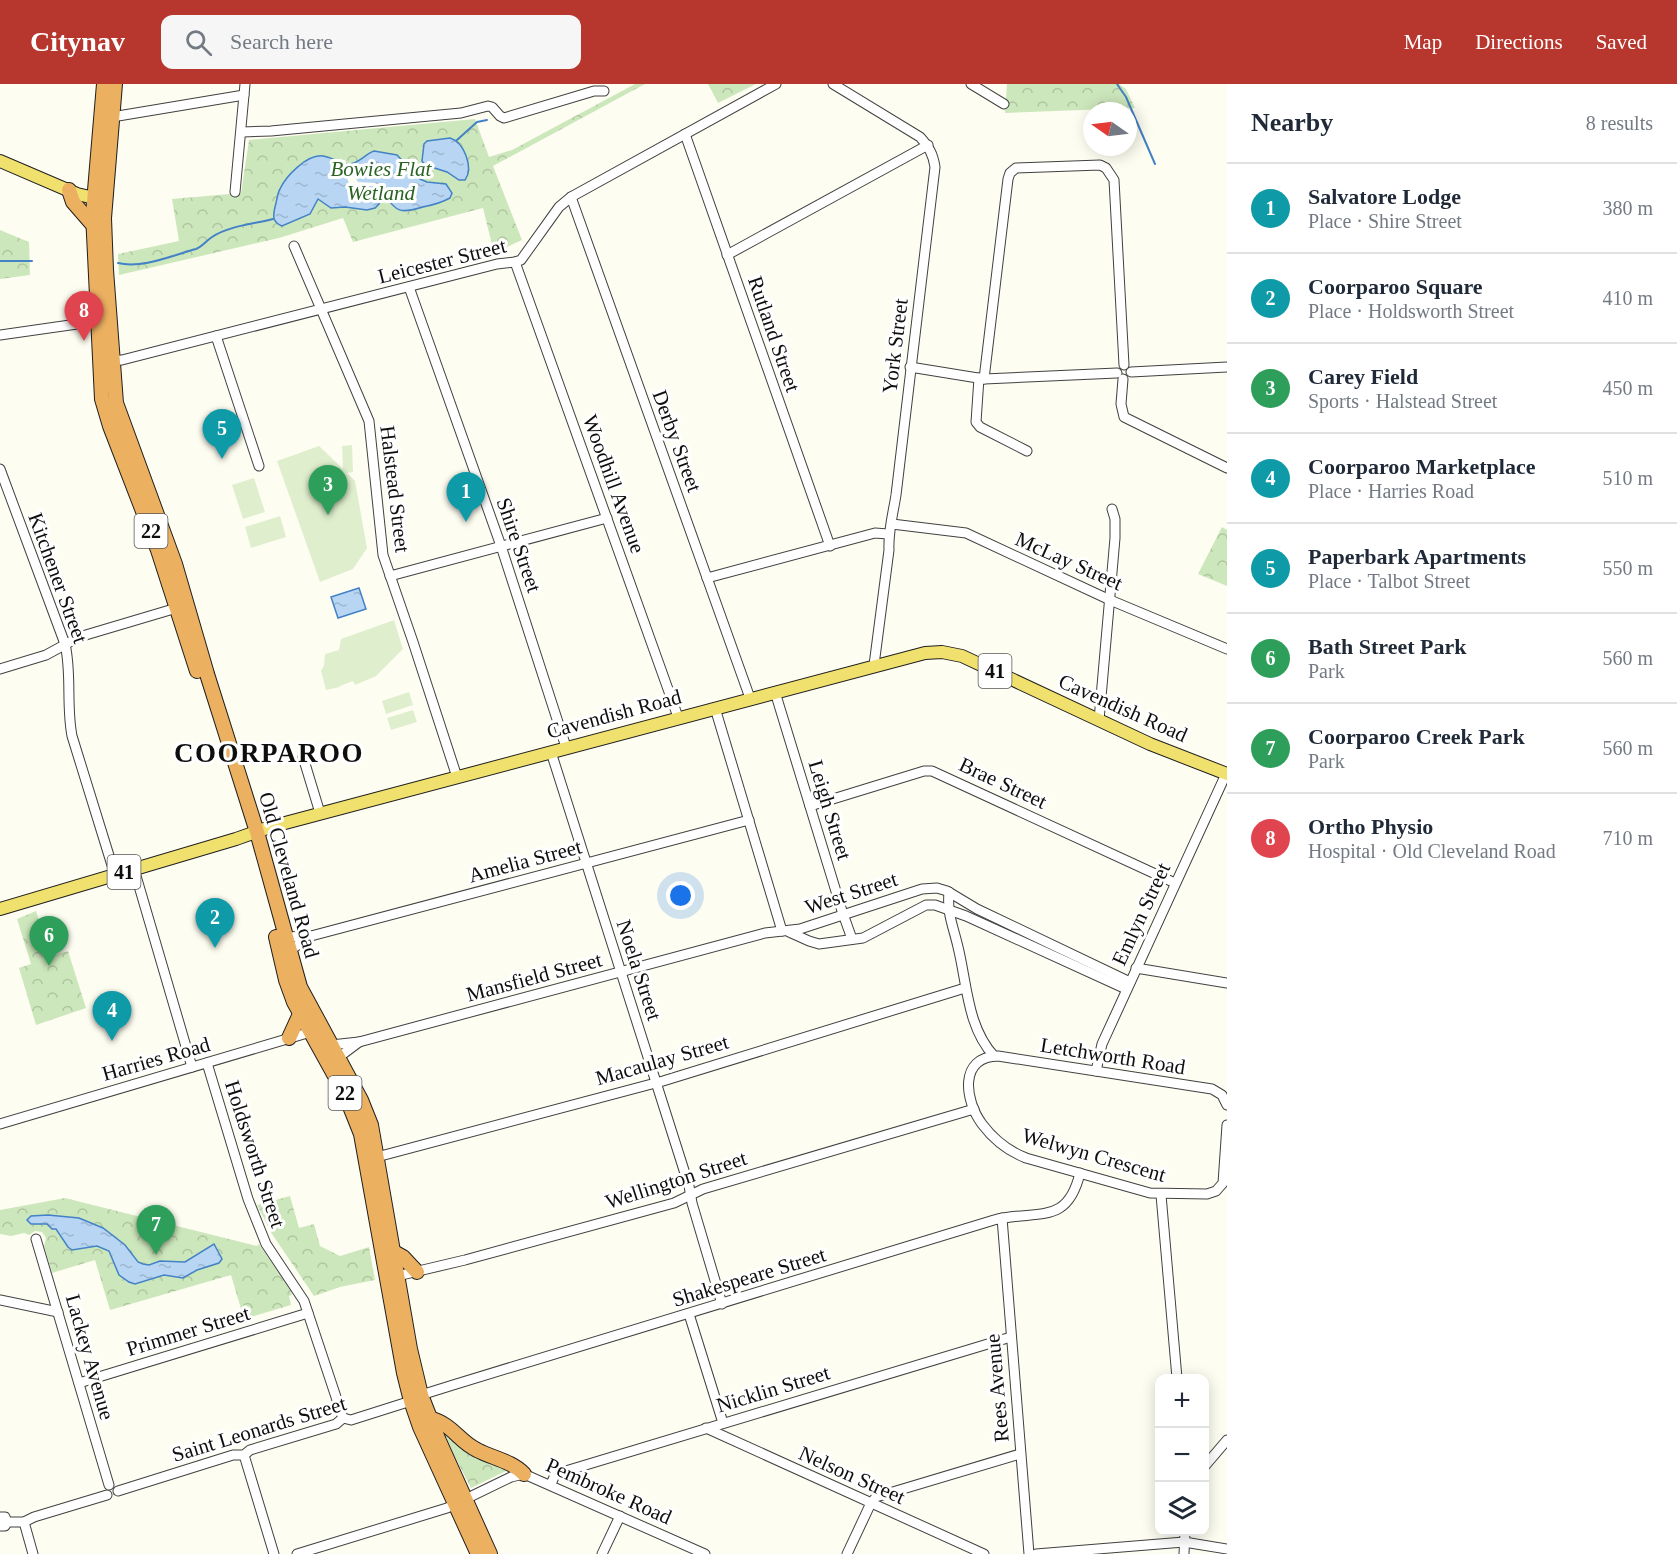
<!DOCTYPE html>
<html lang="en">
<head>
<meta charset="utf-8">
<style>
  body { margin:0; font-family:"Times New Roman",serif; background:#f6f6f7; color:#1f2937 }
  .controls { position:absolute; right:18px; bottom:18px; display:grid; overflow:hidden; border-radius:12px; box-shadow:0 3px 15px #0003 }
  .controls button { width:54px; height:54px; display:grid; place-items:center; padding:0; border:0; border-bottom:2px solid #e0e1e3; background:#fff; color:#1f2937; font:30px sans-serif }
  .compass { position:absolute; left:1083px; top:18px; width:54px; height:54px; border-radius:50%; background:#fff; box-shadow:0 3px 15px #0003; rotate:284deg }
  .you { position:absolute; left:681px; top:812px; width:21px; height:21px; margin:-15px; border:4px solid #fff; border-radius:50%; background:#1a73e8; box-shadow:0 0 0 9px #1a73e833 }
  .badge { display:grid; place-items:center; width:39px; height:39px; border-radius:50%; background:#b7372e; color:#fff; font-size:20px; font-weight:700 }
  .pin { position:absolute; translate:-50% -50px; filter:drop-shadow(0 2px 3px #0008) }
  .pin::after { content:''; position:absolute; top:32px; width:21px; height:18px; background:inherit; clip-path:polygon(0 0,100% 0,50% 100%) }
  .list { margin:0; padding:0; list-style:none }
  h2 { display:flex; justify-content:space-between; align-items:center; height:78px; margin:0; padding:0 24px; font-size:26px }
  h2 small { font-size:20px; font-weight:400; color:#747a83 }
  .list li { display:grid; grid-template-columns:39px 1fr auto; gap:18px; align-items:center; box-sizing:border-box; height:90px; padding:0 24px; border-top:2px solid #e0e1e3 }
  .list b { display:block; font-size:22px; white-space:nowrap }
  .list p { margin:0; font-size:20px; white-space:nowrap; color:#747a83 }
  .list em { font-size:20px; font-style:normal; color:#747a83 }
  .icon { flex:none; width:33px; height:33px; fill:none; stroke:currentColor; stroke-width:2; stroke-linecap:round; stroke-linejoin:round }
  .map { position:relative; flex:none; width:1227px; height:1470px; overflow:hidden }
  header { display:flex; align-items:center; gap:36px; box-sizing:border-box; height:84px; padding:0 30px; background:#b7372e; color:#fff }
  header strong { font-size:28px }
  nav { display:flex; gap:33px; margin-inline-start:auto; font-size:21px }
  .search { width:420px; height:54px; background:#f6f6f7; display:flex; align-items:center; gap:15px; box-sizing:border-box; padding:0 21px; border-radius:12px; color:#747a83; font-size:22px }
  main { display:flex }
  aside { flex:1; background:#fff }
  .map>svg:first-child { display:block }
</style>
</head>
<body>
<header>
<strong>Citynav</strong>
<div class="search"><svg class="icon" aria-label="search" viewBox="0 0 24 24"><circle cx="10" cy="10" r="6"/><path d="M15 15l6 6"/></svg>Search here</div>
<nav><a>Map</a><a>Directions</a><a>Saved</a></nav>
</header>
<main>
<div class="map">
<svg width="1227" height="1470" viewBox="0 0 1227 1470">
  <defs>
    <pattern id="park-crowns" width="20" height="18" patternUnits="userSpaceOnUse" patternTransform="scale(1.5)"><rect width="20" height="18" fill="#cde7bc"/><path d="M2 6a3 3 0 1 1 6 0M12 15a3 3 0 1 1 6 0" fill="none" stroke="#afc5a0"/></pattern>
    <pattern id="water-ripples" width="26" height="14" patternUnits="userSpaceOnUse" patternTransform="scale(1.5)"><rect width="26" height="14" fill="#b8d6f3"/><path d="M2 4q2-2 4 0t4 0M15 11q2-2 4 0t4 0" fill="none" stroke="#9db6cf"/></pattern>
  </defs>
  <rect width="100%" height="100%" fill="#fefdf1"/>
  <g fill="url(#park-crowns)">
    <polygon points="635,0 645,0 493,82 522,156 494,169 483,124 353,158 343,134 279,154 119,191 118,170 179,157 172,115 241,109 249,56 475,35 489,73 512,66"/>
    <polygon points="708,0 756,0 718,19"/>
    <polygon points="1007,0 1119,0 1126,5 1135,24 1005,29"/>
    <polygon points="0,146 29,158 30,191 0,195"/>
    <polygon points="1222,443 1227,446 1227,502 1198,490"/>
    <polygon points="36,827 50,872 68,867 86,924 36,941 19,884 31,880 17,835"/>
    <polygon points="290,1112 299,1144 314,1140 320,1162 340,1172 369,1163 375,1196 340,1203 314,1212 272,1150 257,1121"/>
    <polygon points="65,1114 257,1162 259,1160 291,1207 292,1211 289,1212 291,1221 244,1235 231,1191 110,1226 95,1176 52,1189 44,1162 46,1154 42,1148 35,1147 29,1151 24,1149 11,1152 0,1150 0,1126"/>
    <polygon points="441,1341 510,1385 471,1404 443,1350"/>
  </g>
  <g fill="#dfefcd">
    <polygon points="352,361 353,388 347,389 355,397 367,464 353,485 320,498 277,377 319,362 343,385 342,362"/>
    <polygon points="254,394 265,428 243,435 232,401"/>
    <polygon points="280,432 286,453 251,464 245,443"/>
    <polygon points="394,536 403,565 376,592 355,601 353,597 340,602 340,603 326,606 321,587 324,581 325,570 339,566 341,555"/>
    <polygon points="409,608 413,621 386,630 382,617"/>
    <polygon points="413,626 417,638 391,646 387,634"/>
  </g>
  <g fill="url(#water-ripples)" stroke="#4382c6" stroke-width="1.5">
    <path d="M450,54C464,58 474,84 465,96H459L447,88L425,81L422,77L424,60L427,57Z"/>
    <path d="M374,67L397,71L420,95L427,98L446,100L452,109L450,114C441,119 433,121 423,123C402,129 396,130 384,109L381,112L379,120L375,124L367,126L345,123L331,124L318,115L310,130L282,142C272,138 273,132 275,123C277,117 277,110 280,105C286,92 307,70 323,72C332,73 340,80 349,80C359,80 365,70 374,67Z"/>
    <polygon points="359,504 366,525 338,534 331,513"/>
    <polygon points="48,1131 79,1134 103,1144 125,1161 138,1178 143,1180 149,1181 160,1177 185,1178 214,1160 222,1175 219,1179 197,1186 183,1194 164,1191 135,1200 129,1198 119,1191 109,1167 97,1162 72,1166 68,1163 56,1145 52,1145 47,1140 31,1140 27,1136 31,1132"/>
  </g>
  <polygon fill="#fefdf1" points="342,76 345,76 350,92 355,93 358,98 375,99 384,103 387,107 387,120 383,114 383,107 377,102 353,102 349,100"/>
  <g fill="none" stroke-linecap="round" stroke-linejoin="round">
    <g stroke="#4382c6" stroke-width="2">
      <polyline points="1117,0 1126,13 1155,80"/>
      <polyline points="457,56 477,38 487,36"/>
      <polyline points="0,177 32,177"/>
      <path d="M118,179C142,185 173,171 196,165C203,162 206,157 212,153C228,142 254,140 273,135"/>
    </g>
    <defs>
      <g id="minor">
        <path d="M833,0L920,53C929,63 933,70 935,83L896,411C893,430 888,447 889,466L874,581"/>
        <polyline points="971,0 1004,20"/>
        <polyline points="112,33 244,11"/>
        <polyline points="242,48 271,47 461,29 488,22 492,23 500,32 504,34 594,7 604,7"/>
        <polyline points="685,50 830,462"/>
        <polyline points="235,108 245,0"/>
        <polyline points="571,113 750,614"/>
        <polyline points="294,162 369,337 383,471 413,558 457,693"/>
        <polyline points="727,171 928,61"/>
        <polyline points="515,178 678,633"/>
        <polyline points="409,203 501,462 566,663"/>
        <polyline points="0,251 98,237"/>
        <polyline points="216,252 259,382"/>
        <polyline points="109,277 122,276 497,180 515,178 521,176 559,123 571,113 776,0"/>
        <polyline points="910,283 984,295 1117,289"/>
        <polyline points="1131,288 1227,283"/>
        <polyline points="979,294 976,338 980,343 1027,367"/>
        <polyline points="984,295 1008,95 1010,89 1016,84 1100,81 1106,84 1114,96 1124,281"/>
        <polyline points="1123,295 1121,320 1124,333 1227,384"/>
        <path d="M0,385L65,560C72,590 66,621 72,652L115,791"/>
        <polyline points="892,440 966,449 1110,516 1227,565"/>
        <polyline points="390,492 607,434"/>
        <polyline points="707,494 875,449 888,450"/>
        <polyline points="0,585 46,571 79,553 180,523"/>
        <polyline points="775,608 842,827 852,855"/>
        <polyline points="715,624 782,847"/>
        <polyline points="1099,636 1115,454 1115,435 1112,425"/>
        <polyline points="551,668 689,1102 692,1119 722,1220"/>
        <polyline points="303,673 320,729"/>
        <polyline points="810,722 924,687 932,687 1175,799"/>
        <polyline points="134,785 192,983"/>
        <path d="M949,808C947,831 953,841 958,863C967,899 967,943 994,972"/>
        <polyline points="789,848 809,857 819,860 863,854 926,821 935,821 966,832 1126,905"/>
        <polyline points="285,853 311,852"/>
        <polyline points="289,867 311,852 749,736"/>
        <polyline points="1136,884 1227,899"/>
        <polyline points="331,961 359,958 765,849 800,845 922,805 937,804 947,807 977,825 1130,898"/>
        <polyline points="339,973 359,958"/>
        <polyline points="207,979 248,1115 266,1160 304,1217 343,1334"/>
        <polyline points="1096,987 1102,960 1226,690"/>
        <path d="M1227,1021L1222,1011L1212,1005L998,972C958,973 965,1017 982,1040C994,1056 1008,1067 1026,1074L1150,1109L1207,1110L1216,1107L1223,1099L1227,1041"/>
        <polyline points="0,1040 314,947"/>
        <polyline points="373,1074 663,997 965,904"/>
        <polyline points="1161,1111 1177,1294"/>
        <polyline points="1002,1134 1029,1470"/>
        <polyline points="36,1155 109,1401"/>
        <polyline points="393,1193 465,1176 674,1119 703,1105 974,1025"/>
        <polyline points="0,1216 58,1228"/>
        <polyline points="689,1230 723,1339"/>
        <polyline points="79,1299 308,1229"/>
        <path d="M343,1334L351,1336L411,1317L421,1311L453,1301L994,1136C1037,1125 1067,1143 1080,1089"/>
        <polyline points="706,1344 984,1470"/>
        <polyline points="244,1371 274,1470"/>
        <polyline points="1204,1383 1227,1356"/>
        <polyline points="551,1400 555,1391 559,1389 1011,1253"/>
        <polyline points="118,1407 233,1371 244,1371 250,1366 336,1340 343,1334"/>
        <polyline points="0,1433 5,1433 7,1438 5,1442 0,1442"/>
        <polyline points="7,1438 24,1438 34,1433 107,1411"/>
        <polyline points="24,1438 33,1470"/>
        <polyline points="297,1470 447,1424 511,1393 524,1390 705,1470"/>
        <polyline points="602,1470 620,1432"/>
        <polyline points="847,1470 870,1421 876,1413 1020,1370"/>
        <polyline points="1036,1470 1184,1458 1227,1465"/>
        <polyline points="1184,1470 1185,1448"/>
      </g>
      <g id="major">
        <polyline points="0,77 77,110 103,116"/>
        <polyline points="0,825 236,755 270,743 925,569 942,568 962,572 1150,660 1227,690"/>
      </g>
      <g id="highway">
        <polyline points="104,0 93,130 102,315 110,342 158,466 197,587"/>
        <polyline points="115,0 104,134 106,186 116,319 175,480 207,590 257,748 300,903 361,1016 371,1041 410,1265 421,1311 439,1357 490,1470"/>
        <polyline points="69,106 73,118 93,141"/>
        <polyline points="276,853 286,896 294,918 345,1010 361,1050 404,1289 411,1317 420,1343 478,1470"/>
        <polyline points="289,954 300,930"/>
        <polyline points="394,1168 403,1173 417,1188"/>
        <path d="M429,1334C454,1341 457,1356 477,1366C492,1374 512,1377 524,1390"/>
      </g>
    </defs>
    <use href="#minor" stroke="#414141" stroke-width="11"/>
    <use href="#major" stroke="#1f1f1f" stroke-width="14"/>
    <use href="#highway" stroke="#1f1f1f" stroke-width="16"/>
    <use href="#minor" stroke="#fff" stroke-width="9"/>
    <use href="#major" stroke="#f0e06e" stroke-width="12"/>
    <use href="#highway" stroke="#ecb061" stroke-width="14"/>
  </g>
  <g text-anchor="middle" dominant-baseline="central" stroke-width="6" stroke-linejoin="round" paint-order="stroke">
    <g fill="#fff" stroke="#565656" stroke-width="1.5">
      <rect x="134.5" y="430" width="33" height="34" rx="4.5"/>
      <rect x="978.5" y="570" width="33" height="34" rx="4.5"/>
      <rect x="107.5" y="771" width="33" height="34" rx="4.5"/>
      <rect x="328.5" y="992" width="33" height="34" rx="4.5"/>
    </g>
    <g font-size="20" font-weight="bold" fill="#0e0e0e">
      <text x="151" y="447">22</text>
      <text x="995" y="587">41</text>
      <text x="124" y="788">41</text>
      <text x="345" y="1009">22</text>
    </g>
    <g font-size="21" font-style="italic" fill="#286322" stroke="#fff">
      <text x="381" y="85">Bowies Flat<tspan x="381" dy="24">Wetland</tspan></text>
    </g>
    <g font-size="21" fill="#0e0e0e" stroke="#fff">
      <text transform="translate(442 177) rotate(-14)">Leicester Street</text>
      <text transform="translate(774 250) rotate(71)">Rutland Street</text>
      <text transform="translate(895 262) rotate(-83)">York Street</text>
      <text transform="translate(677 357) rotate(70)">Derby Street</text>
      <text transform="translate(614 400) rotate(70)">Woodhill Avenue</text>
      <text transform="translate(395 405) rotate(83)">Halstead Street</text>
      <text transform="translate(519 461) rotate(71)">Shire Street</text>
      <text transform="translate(1069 477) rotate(24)">McLay Street</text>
      <text transform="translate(58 494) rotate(70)">Kitchener Street</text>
      <text transform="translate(1123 624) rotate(24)">Cavendish Road</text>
      <text transform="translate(614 630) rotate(-15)">Cavendish Road</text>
      <text transform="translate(1003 699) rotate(25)">Brae Street</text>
      <text transform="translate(830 726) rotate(73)">Leigh Street</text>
      <text transform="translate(525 777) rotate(-15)">Amelia Street</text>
      <text transform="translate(289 791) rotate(74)">Old Cleveland Road</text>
      <text transform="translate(851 809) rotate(-18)">West Street</text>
      <text transform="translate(1141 830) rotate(-65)">Emlyn Street</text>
      <text transform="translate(639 886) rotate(72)">Noela Street</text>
      <text transform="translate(534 893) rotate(-15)">Mansfield Street</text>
      <text transform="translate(1113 972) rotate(9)">Letchworth Road</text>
      <text transform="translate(156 975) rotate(-16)">Harries Road</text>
      <text transform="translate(662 976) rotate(-16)">Macaulay Street</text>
      <text transform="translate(255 1070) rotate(72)">Holdsworth Street</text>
      <text transform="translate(1094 1071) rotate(16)">Welwyn Crescent</text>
      <text transform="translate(676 1096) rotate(-18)">Wellington Street</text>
      <text transform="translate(749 1193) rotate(-17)">Shakespeare Street</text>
      <text transform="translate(188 1247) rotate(-17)">Primmer Street</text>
      <text transform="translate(90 1273) rotate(74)">Lackey Avenue</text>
      <text transform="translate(997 1304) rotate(-95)">Rees Avenue</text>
      <text transform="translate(773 1305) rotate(-17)">Nicklin Street</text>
      <text transform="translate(259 1345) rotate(-17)">Saint Leonards Street</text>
      <text transform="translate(852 1391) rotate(24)">Nelson Street</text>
      <text transform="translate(609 1407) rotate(24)">Pembroke Road</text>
    </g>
    <g font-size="27" font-weight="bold" letter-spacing="1.5" fill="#0e0e0e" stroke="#fff">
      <text x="269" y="669">COORPAROO</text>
    </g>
  </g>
</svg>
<div class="controls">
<button>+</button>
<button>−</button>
<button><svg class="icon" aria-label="layers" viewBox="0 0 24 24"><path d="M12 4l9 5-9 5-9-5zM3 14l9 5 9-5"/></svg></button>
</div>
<svg class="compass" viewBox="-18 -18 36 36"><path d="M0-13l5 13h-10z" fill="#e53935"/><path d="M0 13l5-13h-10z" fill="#747a83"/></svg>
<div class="you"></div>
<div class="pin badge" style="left:466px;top:438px;background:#0f9aa8">1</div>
<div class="pin badge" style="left:215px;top:864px;background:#0f9aa8">2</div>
<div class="pin badge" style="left:328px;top:431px;background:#2e9e5b">3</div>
<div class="pin badge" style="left:112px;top:957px;background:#0f9aa8">4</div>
<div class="pin badge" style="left:222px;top:375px;background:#0f9aa8">5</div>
<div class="pin badge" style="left:49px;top:882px;background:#2e9e5b">6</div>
<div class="pin badge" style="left:156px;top:1171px;background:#2e9e5b">7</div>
<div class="pin badge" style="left:84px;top:257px;background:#e0444e">8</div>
</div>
<aside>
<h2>Nearby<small>8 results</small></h2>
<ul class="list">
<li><span class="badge" style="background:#0f9aa8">1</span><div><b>Salvatore Lodge</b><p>Place · Shire Street</p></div><em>380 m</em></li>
<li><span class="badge" style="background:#0f9aa8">2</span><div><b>Coorparoo Square</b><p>Place · Holdsworth Street</p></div><em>410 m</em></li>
<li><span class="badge" style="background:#2e9e5b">3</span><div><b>Carey Field</b><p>Sports · Halstead Street</p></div><em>450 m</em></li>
<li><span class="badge" style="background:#0f9aa8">4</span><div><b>Coorparoo Marketplace</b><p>Place · Harries Road</p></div><em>510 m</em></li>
<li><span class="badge" style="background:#0f9aa8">5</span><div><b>Paperbark Apartments</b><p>Place · Talbot Street</p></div><em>550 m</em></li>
<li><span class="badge" style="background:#2e9e5b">6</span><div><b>Bath Street Park</b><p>Park</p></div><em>560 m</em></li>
<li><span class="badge" style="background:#2e9e5b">7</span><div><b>Coorparoo Creek Park</b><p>Park</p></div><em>560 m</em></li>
<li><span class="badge" style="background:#e0444e">8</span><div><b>Ortho Physio</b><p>Hospital · Old Cleveland Road</p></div><em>710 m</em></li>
</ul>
</aside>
</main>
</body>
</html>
